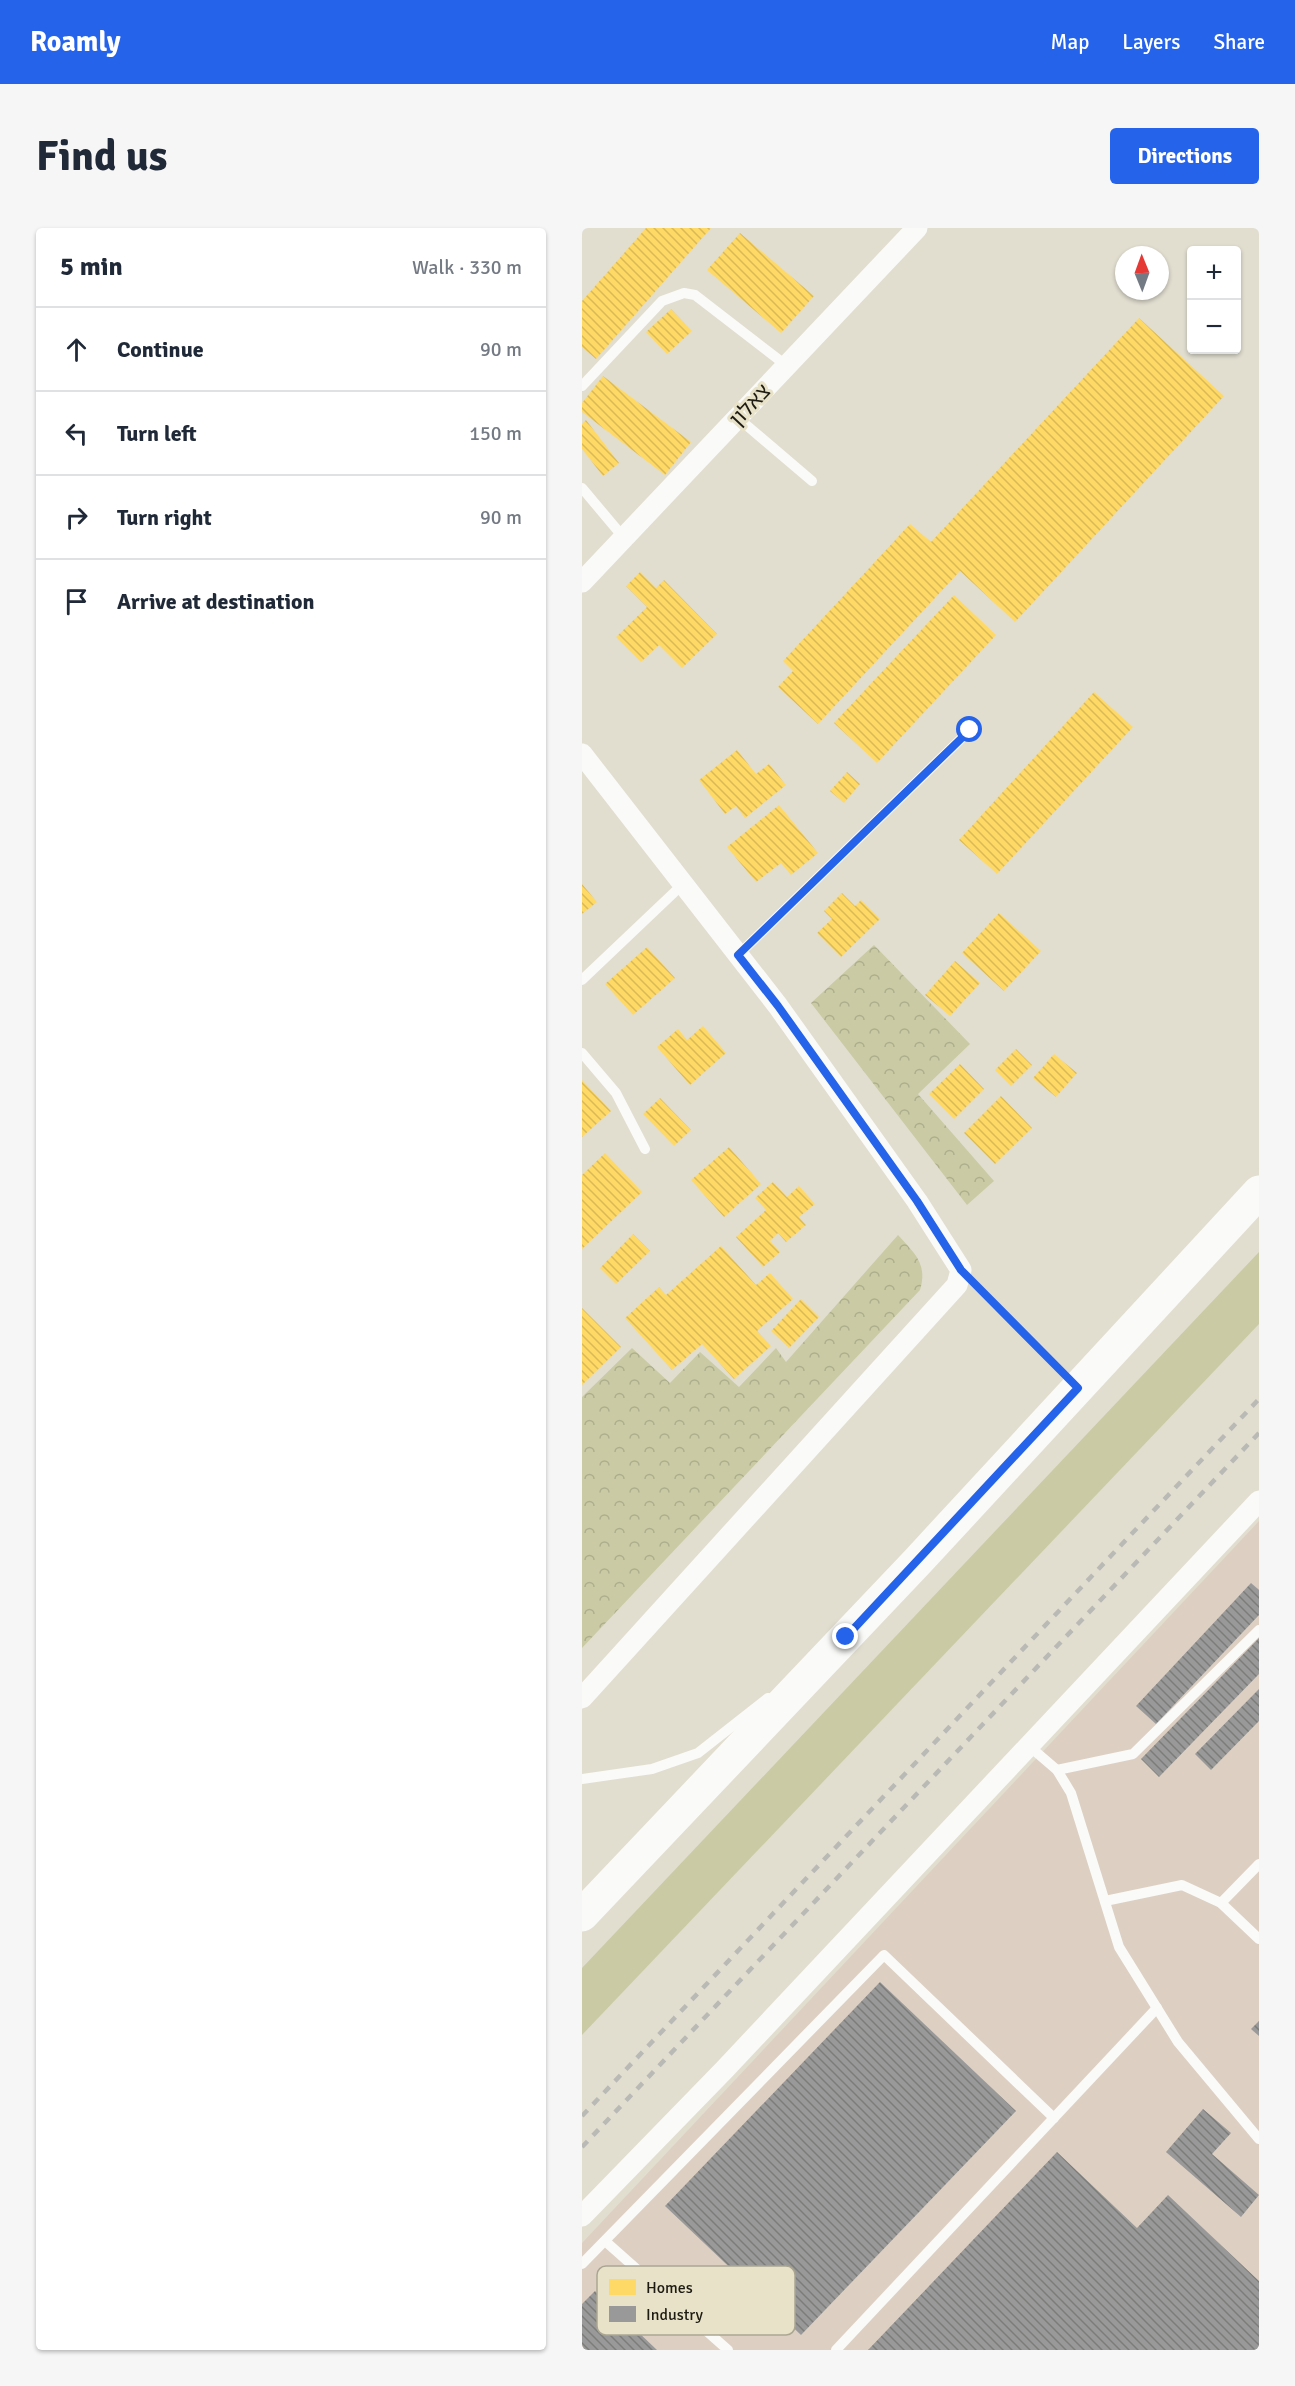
<!DOCTYPE html>
<html lang="en">
<head>
<meta charset="utf-8">
<style>
  body { margin:0; font-family:Signika,"Noto Sans Hebrew",sans-serif; background:#f6f6f7; color:#1f2937 }
  .controls { position:absolute; right:18px; top:18px; display:grid; overflow:hidden; border-radius:6px; box-shadow:0 2px 4px #0004 }
  .controls button { width:54px; height:54px; display:grid; place-items:center; padding:0; border:0; border-bottom:2px solid #e0e1e3; background:#fff; color:#1f2937; font:30px sans-serif }
  .compass { position:absolute; left:533px; top:18px; width:54px; height:54px; border-radius:50%; background:#fff; box-shadow:0 2px 4px #0004; rotate:359deg }
  .stop { position:absolute; width:18px; height:18px; margin:-14px; border:4px solid #2563eb; border-radius:50%; background:#fff }
  .stop.end { background:#2563eb; border-color:#fff; box-shadow:0 2px 6px #0008 }
  .list { margin:0; padding:0; list-style:none }
  h2 { display:flex; justify-content:space-between; align-items:center; height:78px; margin:0; padding:0 24px; font-size:26px }
  h2 small { font-size:20px; font-weight:400; color:#747a83 }
  .list li { display:grid; grid-template-columns:39px 1fr auto; gap:18px; align-items:center; box-sizing:border-box; height:84px; padding:0 24px; border-top:2px solid #e0e1e3 }
  .list b { display:block; font-size:22px; white-space:nowrap }
  .list em { font-size:20px; font-style:normal; color:#747a83 }
  .icon { flex:none; width:33px; height:33px; fill:none; stroke:currentColor; stroke-width:2; stroke-linecap:round; stroke-linejoin:round }
  .map { position:relative; flex:none; width:677px; height:2122px; overflow:hidden; border-radius:6px }
  header { display:flex; align-items:center; gap:36px; box-sizing:border-box; height:84px; padding:0 30px; background:#2563eb; color:#fff }
  header strong { font-size:28px }
  nav { display:flex; gap:33px; margin-inline-start:auto; font-size:21px }
  .intro { display:flex; align-items:center; justify-content:space-between; box-sizing:border-box; height:144px; padding:0 36px }
  h1 { margin:0; font-size:42px }
  .button { padding:15px 27px; border-radius:6px; background:#2563eb; color:#fff; font-size:21px; font-weight:700 }
  main { display:flex; gap:36px; padding:0 36px }
  aside { flex:1; background:#fff; border-radius:6px; box-shadow:0 2px 4px #0004 }
  .map>svg:first-child { display:block }
</style>
</head>
<body>
<header>
<strong>Roamly</strong>
<nav><a>Map</a><a>Layers</a><a>Share</a></nav>
</header>
<div class="intro"><h1>Find us</h1><a class="button">Directions</a></div>
<main>
<aside>
<h2>5 min<small>Walk · 330 m</small></h2>
<ul class="list">
<li><svg class="icon" aria-label="ahead" viewBox="0 0 24 24"><path d="M12 20V5M6 11l6-6 6 6"/></svg><div><b>Continue</b></div><em>90 m</em></li>
<li><svg class="icon" aria-label="left" viewBox="0 0 24 24"><path d="M17 20v-9H6M10 6l-5 5 5 5"/></svg><div><b>Turn left</b></div><em>150 m</em></li>
<li><svg class="icon" aria-label="right" viewBox="0 0 24 24"><path d="M7 20v-9h11M14 6l5 5-5 5"/></svg><div><b>Turn right</b></div><em>90 m</em></li>
<li><svg class="icon" aria-label="arrive" viewBox="0 0 24 24"><path d="M6 21V4h12l-3 4 3 4H6"/></svg><div><b>Arrive at destination</b></div></li>
</ul>
</aside>
<div class="map">
<svg width="677" height="2122" viewBox="0 0 677 2122">
  <defs>
    <pattern id="park-crowns" width="20" height="18" patternUnits="userSpaceOnUse" patternTransform="scale(1.5)"><rect width="20" height="18" fill="#cacba4"/><path d="M2 6a3 3 0 1 1 6 0M12 15a3 3 0 1 1 6 0" fill="none" stroke="#adae8c"/></pattern>
    <pattern id="homes-back-hatch" width="6" height="6" patternUnits="userSpaceOnUse" patternTransform="scale(1.5)"><rect width="6" height="6" fill="#ffd966"/><path d="M-1 5l2 2M0 0l6 6M5-1l2 2" fill="none" stroke="#daba57"/></pattern>
    <pattern id="industry-back-hatch" width="6" height="6" patternUnits="userSpaceOnUse" patternTransform="scale(1.5)"><rect width="6" height="6" fill="#999"/><path d="M-1 5l2 2M0 0l6 6M5-1l2 2" fill="none" stroke="#7c7c7b"/></pattern>
  </defs>
  <rect width="100%" height="100%" fill="#e1ded0"/>
  <polygon fill="#ddd0c3" points="677,1293 677,2122 0,2122 0,2015"/>
  <polygon fill="#cacba4" points="677,1024 677,1096 0,1807 0,1740"/>
  <g fill="url(#park-crowns)">
    <polygon points="292,717 388,816 336,866 412,953 385,977 229,775"/>
    <path d="M316,1007C332,1025 346,1035 338,1062L0,1420V1169L50,1120L88,1155L118,1124L157,1159L194,1120L204,1134Z"/>
  </g>
  <g fill="url(#homes-back-hatch)">
    <polygon points="64,0 129,0 14,131 0,119 0,73"/>
    <polygon points="158,5 232,68 199,105 125,42"/>
    <polygon points="89,81 110,103 85,126 64,104"/>
    <polygon points="557,90 642,168 433,394 378,343 236,496 196,459 211,443 201,433 328,296 349,314"/>
    <polygon points="21,148 109,214 83,247 0,184 0,175"/>
    <polygon points="4,192 37,235 21,248 0,221 0,196"/>
    <polygon points="58,344 74,360 82,352 135,406 100,440 77,417 59,434 34,409 65,379 44,358"/>
    <polygon points="372,367 414,407 295,535 252,495"/>
    <polygon points="512,464 551,499 415,646 377,612"/>
    <polygon points="155,522 174,546 187,536 204,557 163,590 154,578 143,586 117,552"/>
    <polygon points="265,544 278,556 262,575 248,563"/>
    <polygon points="197,577 236,625 209,647 199,635 174,654 145,619"/>
    <polygon points="0,656 15,674 0,686"/>
    <polygon points="260,665 273,678 279,672 298,691 259,729 235,705 250,691 242,683"/>
    <polygon points="417,685 459,723 422,763 380,725"/>
    <polygon points="65,719 93,750 51,787 23,756"/>
    <polygon points="373,733 398,755 368,788 343,767"/>
    <polygon points="121,798 144,825 108,857 75,819 96,801 105,812"/>
    <polygon points="434,821 450,837 429,858 413,842"/>
    <polygon points="472,826 495,845 474,869 451,850"/>
    <polygon points="378,836 402,861 372,891 347,866"/>
    <polygon points="0,852 29,883 0,909"/>
    <polygon points="419,868 450,900 413,936 382,905"/>
    <polygon points="78,870 109,902 92,918 61,886"/>
    <polygon points="147,919 179,956 142,989 109,952"/>
    <polygon points="23,925 60,964 0,1021 0,947"/>
    <polygon points="191,954 205,969 217,958 233,976 217,989 224,997 204,1014 196,1005 188,1013 198,1024 181,1039 154,1009 184,982 173,970"/>
    <polygon points="51,1006 68,1023 34,1056 18,1040"/>
    <polygon points="139,1018 174,1057 188,1045 211,1071 175,1103 189,1118 152,1151 120,1116 90,1142 43,1090 77,1059 84,1067"/>
    <polygon points="219,1071 237,1089 207,1120 189,1103"/>
    <polygon points="0,1080 39,1119 0,1157"/>
  </g>
  <g fill="url(#industry-back-hatch)">
    <polygon points="669,1355 677,1362 677,1387 574,1496 554,1478"/>
    <polygon points="677,1410 677,1446 577,1549 559,1531"/>
    <polygon points="677,1461 677,1493 629,1542 613,1526"/>
    <polygon points="298,1754 434,1883 219,2107 83,1978"/>
    <polygon points="677,1793 677,1808 669,1801"/>
    <polygon points="621,1881 649,1905 630,1926 677,1967 659,1989 584,1924"/>
    <polygon points="475,1924 555,2000 586,1967 677,2053 677,2122 286,2122"/>
    <polygon points="13,2063 75,2122 0,2122 0,2076"/>
  </g>
  <g fill="none" stroke-linecap="round" stroke-linejoin="round">
    <polyline stroke="#d2d0cd" stroke-width="4" stroke-dasharray="4.5 4.5" stroke-linecap="butt" points="396,1059 476,1139"/>
    <g stroke="#fafaf8" stroke-width="10">
      <polyline points="0,158 80,73 102,65 113,67 205,138"/>
      <polyline points="156,190 230,253"/>
      <polyline points="0,260 42,310"/>
      <polyline points="156,727 388,502"/>
      <polyline points="0,752 101,656"/>
      <polyline points="0,825 34,865 63,921"/>
      <polyline points="447,1518 475,1542 489,1565 537,1719 596,1814 677,1911"/>
      <polyline points="475,1542 551,1526 677,1402"/>
      <polyline points="0,1551 70,1541 116,1525 186,1470"/>
      <polyline points="523,1673 600,1657 639,1675 677,1711"/>
      <polyline points="639,1675 677,1636"/>
      <polyline points="23,2013 146,2122"/>
      <polyline points="0,2036 302,1727 472,1890"/>
      <polyline points="254,2122 575,1780"/>
    </g>
    <g stroke="#fafaf8" stroke-width="21">
      <polyline points="0,354 335,0"/>
      <polyline points="0,526 196,778 335,973 379,1042 375,1057 0,1470"/>
      <polyline points="0,1988 143,1841 677,1273"/>
    </g>
    <polyline stroke="#fafaf8" stroke-width="33" points="0,1687 335,1334 677,964"/>
    <g stroke="#b9b9b5" stroke-width="4.5" stroke-dasharray="8 8" stroke-linecap="butt">
      <polyline points="0,1888 677,1171"/>
      <polyline points="0,1919 677,1205"/>
    </g>
  </g>
  <g fill="none" stroke-linecap="round" stroke-linejoin="round">
    <polyline stroke="#2563eb" stroke-width="8" points="264,1409 496,1160 379,1042 335,973 196,778 156,727 388,502"/>
  </g>
  <g text-anchor="middle" dominant-baseline="central" stroke-width="6" stroke-linejoin="round" paint-order="stroke">
    <g font-size="21" fill="#1d1b12" stroke="#e8e2c9">
      <text transform="translate(168 177) rotate(-47)">צאלון</text>
    </g>
  </g>
  <rect x="15" y="2038" width="198" height="69" rx="9" fill="#e8e2c9" stroke="#aba692" stroke-width="1.5"/>
  <rect x="27" y="2051" width="27" height="16" fill="#ffd966"/>
  <rect x="27" y="2078" width="27" height="16" fill="#999"/>
  <g font-size="16" fill="#1d1b12">
    <text x="64" y="2065">Homes</text>
    <text x="64" y="2092">Industry</text>
  </g>
</svg>
<div class="controls">
<button>+</button>
<button>−</button>
</div>
<svg class="compass" viewBox="-18 -18 36 36"><path d="M0-13l5 13h-10z" fill="#e53935"/><path d="M0 13l5-13h-10z" fill="#747a83"/></svg>
<div class="stop" style="left:388px;top:502px"></div>
<div class="stop end" style="left:264px;top:1409px"></div>
</div>
</main>
</body>
</html>
